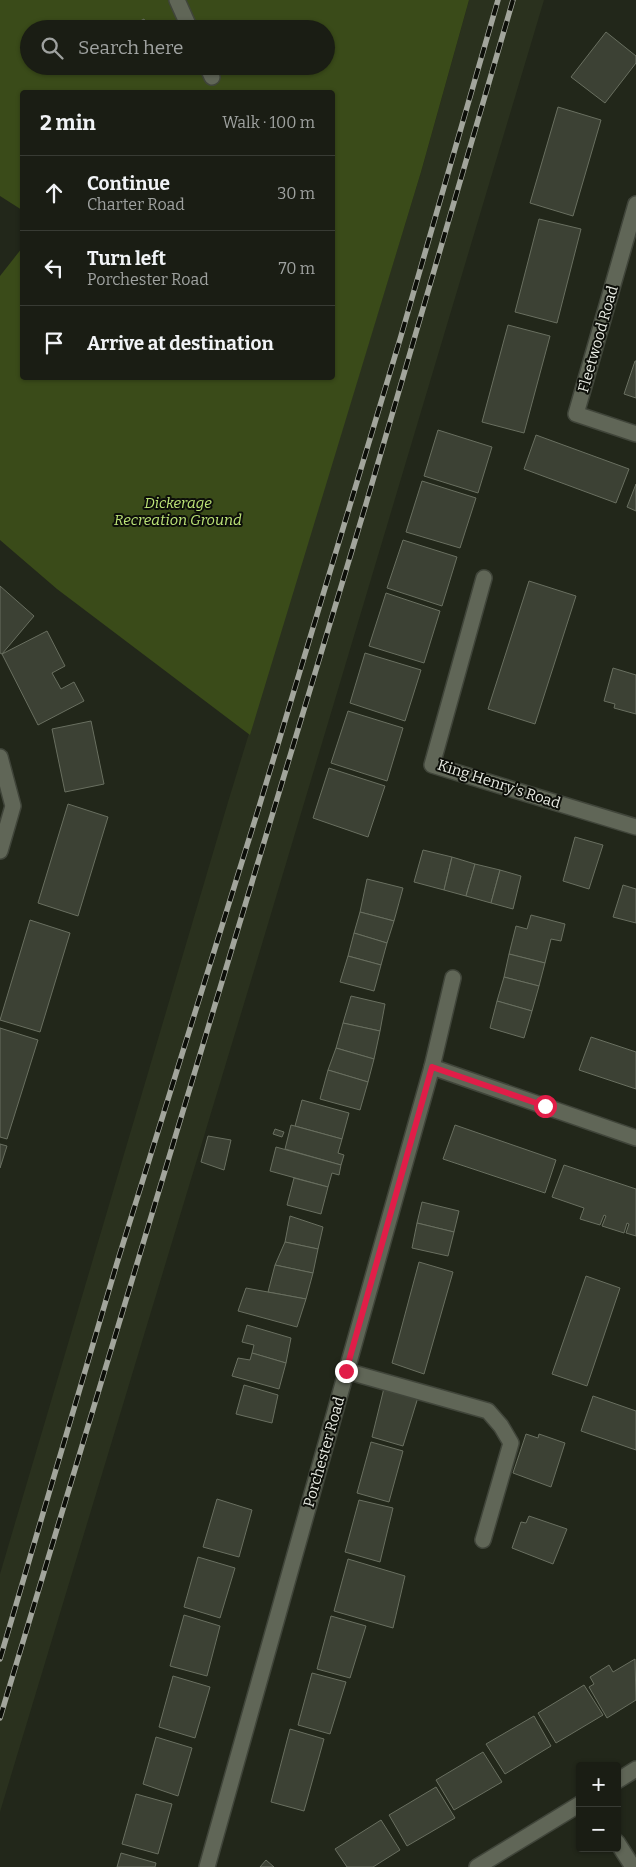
<!DOCTYPE html>
<html lang="en">
<head>
<meta charset="utf-8">
<style>
  body { margin:0; font-family:Bitter,serif; background:#272a22; color:#f1f3f6 }
  .controls { position:absolute; right:15px; bottom:15px; display:grid; overflow:hidden; border-radius:5px; box-shadow:0 1px 4px #0004 }
  .controls button { width:45px; height:45px; display:grid; place-items:center; padding:0; border:0; border-bottom:1px solid #383b34; background:#1a1d14; color:#f1f3f6; font:25px sans-serif }
  .stop { position:absolute; width:15px; height:15px; margin:-11px; border:4px solid #e11d48; border-radius:50%; background:#fff }
  .stop.end { background:#e11d48; border-color:#fff; box-shadow:0 1px 5px #0008 }
  .list { margin:0; padding:0; list-style:none }
  h2 { display:flex; justify-content:space-between; align-items:center; height:65px; margin:0; padding:0 20px; font-size:21px }
  h2 small { font-size:16px; font-weight:400; color:#9fa2a0 }
  .list li { display:grid; grid-template-columns:32px 1fr auto; gap:15px; align-items:center; box-sizing:border-box; height:75px; padding:0 20px; border-top:1px solid #383b34 }
  .list b { display:block; font-size:19px; white-space:nowrap }
  .list p { margin:0; font-size:16px; white-space:nowrap; color:#9fa2a0 }
  .list em { font-size:16px; font-style:normal; color:#9fa2a0 }
  .icon { flex:none; width:28px; height:28px; fill:none; stroke:currentColor; stroke-width:2; stroke-linecap:round; stroke-linejoin:round }
  .map { position:relative; flex:none; width:636px; height:1867px; overflow:hidden }
  .search { position:absolute; background:#1a1d14; box-shadow:0 1px 4px #0004; left:20px; top:20px; width:315px; height:55px; display:flex; align-items:center; gap:12px; box-sizing:border-box; padding:0 18px; border-radius:28px; color:#9fa2a0; font-size:19px }
  .panel { position:absolute; background:#1a1d14; box-shadow:0 1px 4px #0004; left:20px; top:90px; width:315px; height:290px; border-radius:5px }
  .map>svg:first-child { display:block }
</style>
</head>
<body>
<div class="map">
<svg width="636" height="1867" viewBox="0 0 636 1867">
  <rect width="100%" height="100%" fill="#22271a"/>
  <polygon fill="#2a311e" points="469,0 544,0 259,954 0,1812 0,1574 228,802 421,172"/>
  <path fill="#3a4b19" fill-rule="evenodd" d="M0,0H469L421,172L250,735L57,589L0,540V276L22,248V378H332V92H22V210L0,196ZM29,29H326V66H29Z"/>
  <g fill="#3c4134" stroke="#696f60">
    <polygon points="144,19 149,29 125,29"/>
    <polygon points="606,32 636,56 636,63 605,103 571,77"/>
    <polygon points="558,107 601,120 573,216 530,203"/>
    <polygon points="539,219 581,229 557,323 515,312"/>
    <polygon points="508,325 550,336 524,433 482,422"/>
    <polygon points="635,361 636,361 636,398 624,394"/>
    <polygon points="438,430 492,447 478,493 424,476"/>
    <polygon points="536,435 629,469 616,503 524,469"/>
    <polygon points="422,481 476,498 460,548 406,532"/>
    <polygon points="636,484 636,511 627,507"/>
    <polygon points="403,540 457,557 442,606 387,588"/>
    <polygon points="529,581 576,596 535,724 488,709"/>
    <polygon points="0,586 34,616 2,654 0,653"/>
    <polygon points="386,593 440,611 424,663 369,646"/>
    <polygon points="47,631 65,666 52,673 61,689 74,682 84,701 38,725 2,654"/>
    <polygon points="365,653 421,670 405,721 350,703"/>
    <polygon points="613,668 636,675 636,714 614,708 615,704 604,701"/>
    <polygon points="348,711 403,728 387,781 331,763"/>
    <polygon points="91,721 104,784 65,792 52,729"/>
    <polygon points="329,768 385,786 368,837 313,818"/>
    <polygon points="68,804 108,817 78,916 38,903"/>
    <polygon points="575,837 603,845 589,889 563,881"/>
    <polygon points="423,850 452,857 444,890 414,882"/>
    <polygon points="452,857 475,864 466,896 444,890"/>
    <polygon points="475,864 500,870 491,903 466,896"/>
    <polygon points="500,870 521,876 513,909 491,903"/>
    <polygon points="367,879 403,888 394,921 360,912"/>
    <polygon points="623,885 636,889 636,923 613,917"/>
    <polygon points="360,912 394,921 387,943 354,933"/>
    <polygon points="531,915 565,924 561,941 551,939 545,963 509,954 516,926 527,929"/>
    <polygon points="30,920 70,933 40,1032 0,1020"/>
    <polygon points="354,933 387,943 381,965 348,956"/>
    <polygon points="509,954 545,963 539,986 504,977"/>
    <polygon points="348,956 381,965 374,991 340,982"/>
    <polygon points="504,977 539,986 532,1011 497,1001"/>
    <polygon points="351,996 385,1004 380,1031 343,1023"/>
    <polygon points="497,1001 532,1011 524,1038 490,1028"/>
    <polygon points="343,1023 380,1031 374,1059 336,1048"/>
    <polygon points="0,1028 38,1040 7,1139 0,1137"/>
    <polygon points="591,1037 636,1052 636,1089 579,1070"/>
    <polygon points="336,1048 374,1059 368,1082 328,1070"/>
    <polygon points="328,1070 368,1082 360,1110 320,1099"/>
    <polygon points="302,1100 349,1113 342,1139 295,1126"/>
    <polygon points="291,1125 342,1139 338,1153 344,1155 341,1165 285,1149"/>
    <polygon points="455,1125 556,1160 545,1193 443,1159"/>
    <polygon points="275,1129 284,1132 282,1137 273,1134"/>
    <polygon points="208,1136 231,1140 224,1170 201,1162"/>
    <polygon points="0,1144 7,1146 0,1168"/>
    <polygon points="276,1147 341,1165 339,1175 332,1173 328,1187 270,1171"/>
    <polygon points="564,1165 636,1189 636,1236 626,1233 629,1224 627,1223 624,1233 602,1226 606,1216 604,1215 600,1225 580,1219 584,1208 552,1197"/>
    <polygon points="294,1178 328,1187 321,1214 287,1205"/>
    <polygon points="422,1202 459,1211 454,1232 417,1223"/>
    <polygon points="290,1216 323,1227 318,1249 285,1242"/>
    <polygon points="417,1223 454,1232 448,1256 412,1248"/>
    <polygon points="285,1242 318,1249 313,1273 275,1265"/>
    <polygon points="419,1262 453,1272 424,1374 392,1363"/>
    <polygon points="275,1265 313,1273 306,1299 268,1292"/>
    <polygon points="586,1276 620,1288 587,1386 552,1374"/>
    <polygon points="246,1288 306,1299 297,1327 238,1311"/>
    <polygon points="247,1325 291,1338 286,1363 252,1353 254,1345 242,1342"/>
    <polygon points="252,1353 286,1363 279,1389 232,1376 238,1358 250,1360"/>
    <polygon points="385,1384 419,1394 403,1446 372,1437"/>
    <polygon points="244,1385 278,1395 272,1423 236,1414"/>
    <polygon points="593,1396 636,1411 636,1450 581,1431"/>
    <polygon points="526,1434 538,1438 539,1434 565,1443 551,1487 513,1473"/>
    <polygon points="371,1442 403,1451 389,1502 357,1493"/>
    <polygon points="217,1499 252,1510 239,1557 203,1547"/>
    <polygon points="359,1500 393,1508 380,1562 345,1552"/>
    <polygon points="529,1516 567,1529 553,1564 512,1548 521,1522 526,1523"/>
    <polygon points="198,1557 235,1568 220,1618 184,1607"/>
    <polygon points="348,1559 405,1576 393,1628 334,1611"/>
    <polygon points="184,1615 220,1626 207,1676 170,1666"/>
    <polygon points="331,1616 366,1626 350,1678 317,1669"/>
    <polygon points="635,1659 636,1700 607,1718 589,1687 594,1684 590,1677 609,1665 613,1672"/>
    <polygon points="312,1673 346,1682 330,1734 298,1725"/>
    <polygon points="173,1676 210,1687 195,1738 159,1727"/>
    <polygon points="584,1685 603,1715 556,1743 538,1713"/>
    <polygon points="534,1716 551,1746 505,1774 486,1744"/>
    <polygon points="290,1729 324,1739 304,1811 271,1802"/>
    <polygon points="156,1737 192,1748 178,1796 143,1784"/>
    <polygon points="483,1752 502,1782 454,1810 436,1780"/>
    <polygon points="436,1787 455,1818 407,1846 389,1815"/>
    <polygon points="136,1794 172,1804 158,1854 122,1844"/>
    <polygon points="381,1820 400,1850 373,1867 347,1867 335,1849"/>
    <polygon points="121,1853 156,1863 155,1867 117,1867"/>
    <polygon points="266,1860 274,1867 260,1867"/>
  </g>
  <g fill="none" stroke-linecap="round" stroke-linejoin="round">
    <defs>
      <g id="minor">
        <polyline points="177,0 190,29"/>
        <polyline points="207,66 212,77"/>
        <polyline points="636,204 576,414 636,434"/>
        <polyline points="484,578 432,765 636,827"/>
        <polyline points="0,757 13,806 0,851"/>
        <polyline points="432,1067 636,1138"/>
        <polyline points="346,1371 488,1411 501,1426 511,1443 483,1540"/>
        <polyline points="617,1781 636,1769"/>
        <polyline points="617,1842 633,1867"/>
        <polyline points="207,1867 432,1067 453,978"/>
        <polyline points="477,1867 580,1804"/>
      </g>
    </defs>
    <use href="#minor" stroke="#40453a" stroke-width="18"/>
    <use href="#minor" stroke="#606657" stroke-width="15"/>
    <defs>
      <g id="rail">
        <polyline points="0,1659 117,1263 259,807 401,336 498,0"/>
        <polyline points="0,1718 366,504 513,0"/>
      </g>
    </defs>
    <use href="#rail" stroke="#a2a59c" stroke-width="5.5"/>
    <use href="#rail" stroke="#0d0f09" stroke-width="4" stroke-dasharray="11" stroke-linecap="butt"/>
  </g>
  <g fill="none" stroke-linecap="round" stroke-linejoin="round">
    <polyline stroke="#e11d48" stroke-width="6" points="346,1371 432,1067 545,1106"/>
  </g>
  <g text-anchor="middle" dominant-baseline="central" stroke-width="4" stroke-linejoin="round" paint-order="stroke">
    <g font-size="15" fill="#e8ebe3" stroke="#0d0f09">
      <text transform="translate(598 339) rotate(-74)">Fleetwood Road</text>
      <text transform="translate(499 784) rotate(18)">King Henry's Road</text>
      <text transform="translate(324 1452) rotate(-74)">Porchester Road</text>
    </g>
    <g font-size="15" font-style="italic" fill="#bde478" stroke="#0d0f09">
      <text x="178" y="503">Dickerage<tspan x="178" dy="17">Recreation Ground</tspan></text>
    </g>
  </g>
</svg>
<div class="controls">
<button>+</button>
<button>−</button>
</div>
<div class="stop" style="left:545px;top:1106px"></div>
<div class="stop end" style="left:346px;top:1371px"></div>
<div class="search"><svg class="icon" aria-label="search" viewBox="0 0 24 24"><circle cx="10" cy="10" r="6"/><path d="M15 15l6 6"/></svg>Search here</div>
<section class="panel">
<h2>2 min<small>Walk · 100 m</small></h2>
<ul class="list">
<li><svg class="icon" aria-label="ahead" viewBox="0 0 24 24"><path d="M12 20V5M6 11l6-6 6 6"/></svg><div><b>Continue</b><p>Charter Road</p></div><em>30 m</em></li>
<li><svg class="icon" aria-label="left" viewBox="0 0 24 24"><path d="M17 20v-9H6M10 6l-5 5 5 5"/></svg><div><b>Turn left</b><p>Porchester Road</p></div><em>70 m</em></li>
<li><svg class="icon" aria-label="arrive" viewBox="0 0 24 24"><path d="M6 21V4h12l-3 4 3 4H6"/></svg><div><b>Arrive at destination</b></div></li>
</ul>
</section>
</div>
</body>
</html>
